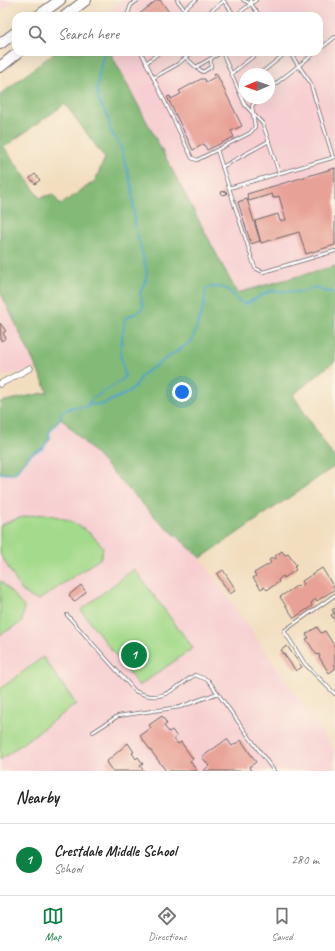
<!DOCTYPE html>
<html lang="en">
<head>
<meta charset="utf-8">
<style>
  body { margin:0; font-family:Caveat,sans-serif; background:#f6f6f6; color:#222 }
  .compass { position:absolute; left:239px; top:68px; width:36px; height:36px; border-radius:50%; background:#fff; box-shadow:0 4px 16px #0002; rotate:268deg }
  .you { position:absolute; left:182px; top:392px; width:14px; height:14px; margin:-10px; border:3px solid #fff; border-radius:50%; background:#1a73e8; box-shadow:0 0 0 6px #1a73e833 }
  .badge { display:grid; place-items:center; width:26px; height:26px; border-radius:50%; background:#0b8043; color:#fff; font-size:13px; font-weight:700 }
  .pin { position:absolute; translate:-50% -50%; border:2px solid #fff; box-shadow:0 1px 4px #0006 }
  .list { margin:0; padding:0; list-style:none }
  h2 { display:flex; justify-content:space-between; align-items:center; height:52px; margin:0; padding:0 16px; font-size:17px }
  h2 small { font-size:13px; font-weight:400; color:#767676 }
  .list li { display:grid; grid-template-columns:26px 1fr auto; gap:12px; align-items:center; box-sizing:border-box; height:72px; padding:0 16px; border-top:1px solid #e0e0e0 }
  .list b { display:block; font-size:15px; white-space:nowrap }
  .list p { margin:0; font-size:13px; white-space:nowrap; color:#767676 }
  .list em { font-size:13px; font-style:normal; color:#767676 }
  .icon { flex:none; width:22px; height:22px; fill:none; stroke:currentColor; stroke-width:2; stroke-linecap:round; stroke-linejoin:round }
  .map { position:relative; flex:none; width:335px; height:771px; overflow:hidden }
  .search { position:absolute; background:#fff; box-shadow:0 4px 16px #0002; left:12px; right:12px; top:12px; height:44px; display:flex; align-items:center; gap:10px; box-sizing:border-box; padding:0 14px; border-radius:12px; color:#767676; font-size:15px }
  .sheet { height:124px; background:#fff }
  nav { display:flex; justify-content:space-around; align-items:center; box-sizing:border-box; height:56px; border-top:1px solid #e0e0e0; background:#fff; font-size:11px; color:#767676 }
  nav a { display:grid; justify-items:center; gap:2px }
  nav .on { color:#0b8043 }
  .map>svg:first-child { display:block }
</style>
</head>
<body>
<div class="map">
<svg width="335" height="771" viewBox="0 0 335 771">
  <rect width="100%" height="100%" fill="#fcf5e5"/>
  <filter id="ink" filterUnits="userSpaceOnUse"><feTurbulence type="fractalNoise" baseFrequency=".025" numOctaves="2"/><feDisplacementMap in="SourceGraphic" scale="8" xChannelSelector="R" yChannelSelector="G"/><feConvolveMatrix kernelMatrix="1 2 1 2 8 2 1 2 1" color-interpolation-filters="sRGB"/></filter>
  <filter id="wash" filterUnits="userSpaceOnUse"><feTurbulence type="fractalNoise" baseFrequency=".012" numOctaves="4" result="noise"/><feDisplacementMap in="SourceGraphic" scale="16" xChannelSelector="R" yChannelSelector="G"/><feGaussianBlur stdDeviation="0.9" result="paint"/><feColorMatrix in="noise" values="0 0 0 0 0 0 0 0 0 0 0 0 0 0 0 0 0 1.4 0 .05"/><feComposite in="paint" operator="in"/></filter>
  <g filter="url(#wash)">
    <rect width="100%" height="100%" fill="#f2debf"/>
    <g fill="#f7cfd2" fill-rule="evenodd">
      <polygon points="0,0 14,0 0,13"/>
      <path d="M122,0H335V266L238,293L110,52H319V16H101ZM245,74H269V98H245Z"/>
      <polygon points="0,291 36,369 0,376"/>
      <polygon points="61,417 156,518 201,558 335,751 335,771 0,771 0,473 14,473 31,454 43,448 49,433"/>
    </g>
    <g fill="#a4da8b" stroke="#637e63">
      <path d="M45,514C69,518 87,527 103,547L101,558L39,600L32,598L22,591L0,554V526C15,518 28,515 45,514Z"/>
      <polygon points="134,569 193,648 139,686 81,610"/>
      <polygon points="0,580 24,607 22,622 0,635"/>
      <polygon points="43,657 76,704 0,760 0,689"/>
    </g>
    <path fill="#83ba77" stroke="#526e59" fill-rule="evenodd" d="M55,52H110L237,293L335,266V361L293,395L335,459V466L201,558L156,518L61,418L49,433L50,438L43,448L31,454L14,474L0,473V402L48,392L0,291V95ZM65,104L105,158L95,181L60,205L53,194L40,198L4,147Z"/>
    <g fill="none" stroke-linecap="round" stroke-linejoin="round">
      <g stroke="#4fa6cc" stroke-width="2">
        <path d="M88,404L101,405L125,394L135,387L142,375L192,341L204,305L206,288C238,283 228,300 246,304L270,291L303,292L316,287L325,292H335"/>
        <polyline points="0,473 14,474 31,454 43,448 50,438 49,433 61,417 61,412 73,407 86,407 92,399 122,380 125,376 120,353 125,318 137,313 143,307 140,293 146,280 147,272 135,226 132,187 120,145 110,130 108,117 99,101 97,92 99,73 104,52"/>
      </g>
    </g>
    <g id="blocks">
      <g fill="#e8a196">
        <polygon points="157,0 160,0 172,16 137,16"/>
        <polygon points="216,73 242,126 231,131 234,137 207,150 204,144 193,150 167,97 170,96 171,99 181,94 179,91 201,79 205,79 206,82 215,77 214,74"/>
        <polygon points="335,168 335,245 306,254 299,232 261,243 255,221 278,214 280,221 286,220 279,196 273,198 272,194 249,201 247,194"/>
        <polygon points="35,174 40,180 35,184 30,178"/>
        <polygon points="226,191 227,194 222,195 221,192"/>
        <polygon points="247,199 260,241 251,244 238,202"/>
        <polygon points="0,323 6,331 3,333 6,338 1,341"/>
        <polygon points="282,551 285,555 288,554 296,565 294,567 296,570 284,578 283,576 278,580 279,582 267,590 264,587 261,589 253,578 256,576 254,573 271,563 269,560 273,557 275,559 277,558 275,556"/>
        <polygon points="322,568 335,589 317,601 316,599 311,603 312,606 294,618 280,597 298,585 300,587 304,584 302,581"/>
        <polygon points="223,570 236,590 230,594 217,574"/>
        <polygon points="81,585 86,592 74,602 69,595"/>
        <polygon points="335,608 335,621 331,615 334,613 332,610"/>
        <polygon points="317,627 321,633 325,631 335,647 335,669 329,673 319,657 320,656 319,654 317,655 306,639 309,638 306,634"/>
        <polygon points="287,646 302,667 296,671 281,650"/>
        <polygon points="162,716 167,724 164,726 169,732 172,730 177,737 174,739 178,744 181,742 193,759 190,761 197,771 166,771 140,736 151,728 149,725"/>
        <polygon points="227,739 232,746 241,740 256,762 249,767 251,771 203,771 209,766 202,757"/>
        <polygon points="128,743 134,752 132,753 136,759 138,757 143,764 140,766 144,771 112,771 106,762"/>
      </g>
    </g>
  </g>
  <g filter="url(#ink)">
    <use href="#blocks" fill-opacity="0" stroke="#6b6469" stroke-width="1"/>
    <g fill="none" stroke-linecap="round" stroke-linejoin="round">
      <defs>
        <g id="lane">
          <polyline points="177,0 190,16"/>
          <polyline points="223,0 235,16"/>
          <polyline points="243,0 251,4 251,0"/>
          <polyline points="251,4 260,16"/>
          <polyline points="184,9 196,0"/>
          <polyline points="127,16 131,5 138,0"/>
          <polyline points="204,16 224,1"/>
          <polyline points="235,16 256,0"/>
          <polyline points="319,50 335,37"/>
          <polyline points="141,52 192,158 197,160 250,133 255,127 252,106 258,98"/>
          <polyline points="222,52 245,105 263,124 279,173"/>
          <polyline points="289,52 310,82 333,157"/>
          <polyline points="186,58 196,67 222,52"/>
          <polyline points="146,63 160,52"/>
          <polyline points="196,67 203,72 211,67 211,59"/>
          <polyline points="232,73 259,52"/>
          <polyline points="260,74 287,52"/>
          <polyline points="153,78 178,64 192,52"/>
          <polyline points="269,89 316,52"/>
          <polyline points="239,91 245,86"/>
          <polyline points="217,150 229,188"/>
          <polyline points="335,157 229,188 255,268 263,272 335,251"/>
          <polyline points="222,167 269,141"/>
          <polyline points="335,595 284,631 305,664 335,694"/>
          <path d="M67,615L135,691C163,705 173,688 195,675L208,680L274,771"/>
          <polyline points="93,732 118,716 180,707 218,693"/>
        </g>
        <polyline id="street" points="0,384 30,368"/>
        <g id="highway">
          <polyline points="38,16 60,0"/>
          <polyline points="65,16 86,0"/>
          <polyline points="0,44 16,32"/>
          <polyline points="0,67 19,52"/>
        </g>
      </defs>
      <use href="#lane" stroke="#6b6469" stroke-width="4"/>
      <use href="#street" stroke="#6b6469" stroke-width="7"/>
      <use href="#highway" stroke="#6b6469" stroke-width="12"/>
      <use href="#lane" stroke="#fff" stroke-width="2.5"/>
      <use href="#street" stroke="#fff" stroke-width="5.5"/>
      <use href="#highway" stroke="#fff" stroke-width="10"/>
    </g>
  </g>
</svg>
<svg class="compass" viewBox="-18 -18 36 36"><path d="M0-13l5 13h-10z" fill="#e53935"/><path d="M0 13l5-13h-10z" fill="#767676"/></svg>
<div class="you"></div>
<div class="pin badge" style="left:134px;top:655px">1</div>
<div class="search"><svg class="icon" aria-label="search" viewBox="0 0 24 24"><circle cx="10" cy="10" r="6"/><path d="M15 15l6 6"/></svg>Search here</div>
</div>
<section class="sheet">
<h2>Nearby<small></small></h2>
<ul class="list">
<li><span class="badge">1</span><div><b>Crestdale Middle School</b><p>School</p></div><em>280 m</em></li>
</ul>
</section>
<nav>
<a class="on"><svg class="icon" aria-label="map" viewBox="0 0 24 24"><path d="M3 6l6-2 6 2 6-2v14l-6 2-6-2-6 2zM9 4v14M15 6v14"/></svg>Map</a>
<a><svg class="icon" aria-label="directions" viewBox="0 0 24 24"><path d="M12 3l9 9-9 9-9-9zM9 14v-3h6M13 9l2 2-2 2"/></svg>Directions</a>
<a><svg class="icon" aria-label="saved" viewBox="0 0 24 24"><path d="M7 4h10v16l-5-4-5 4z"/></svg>Saved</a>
</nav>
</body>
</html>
